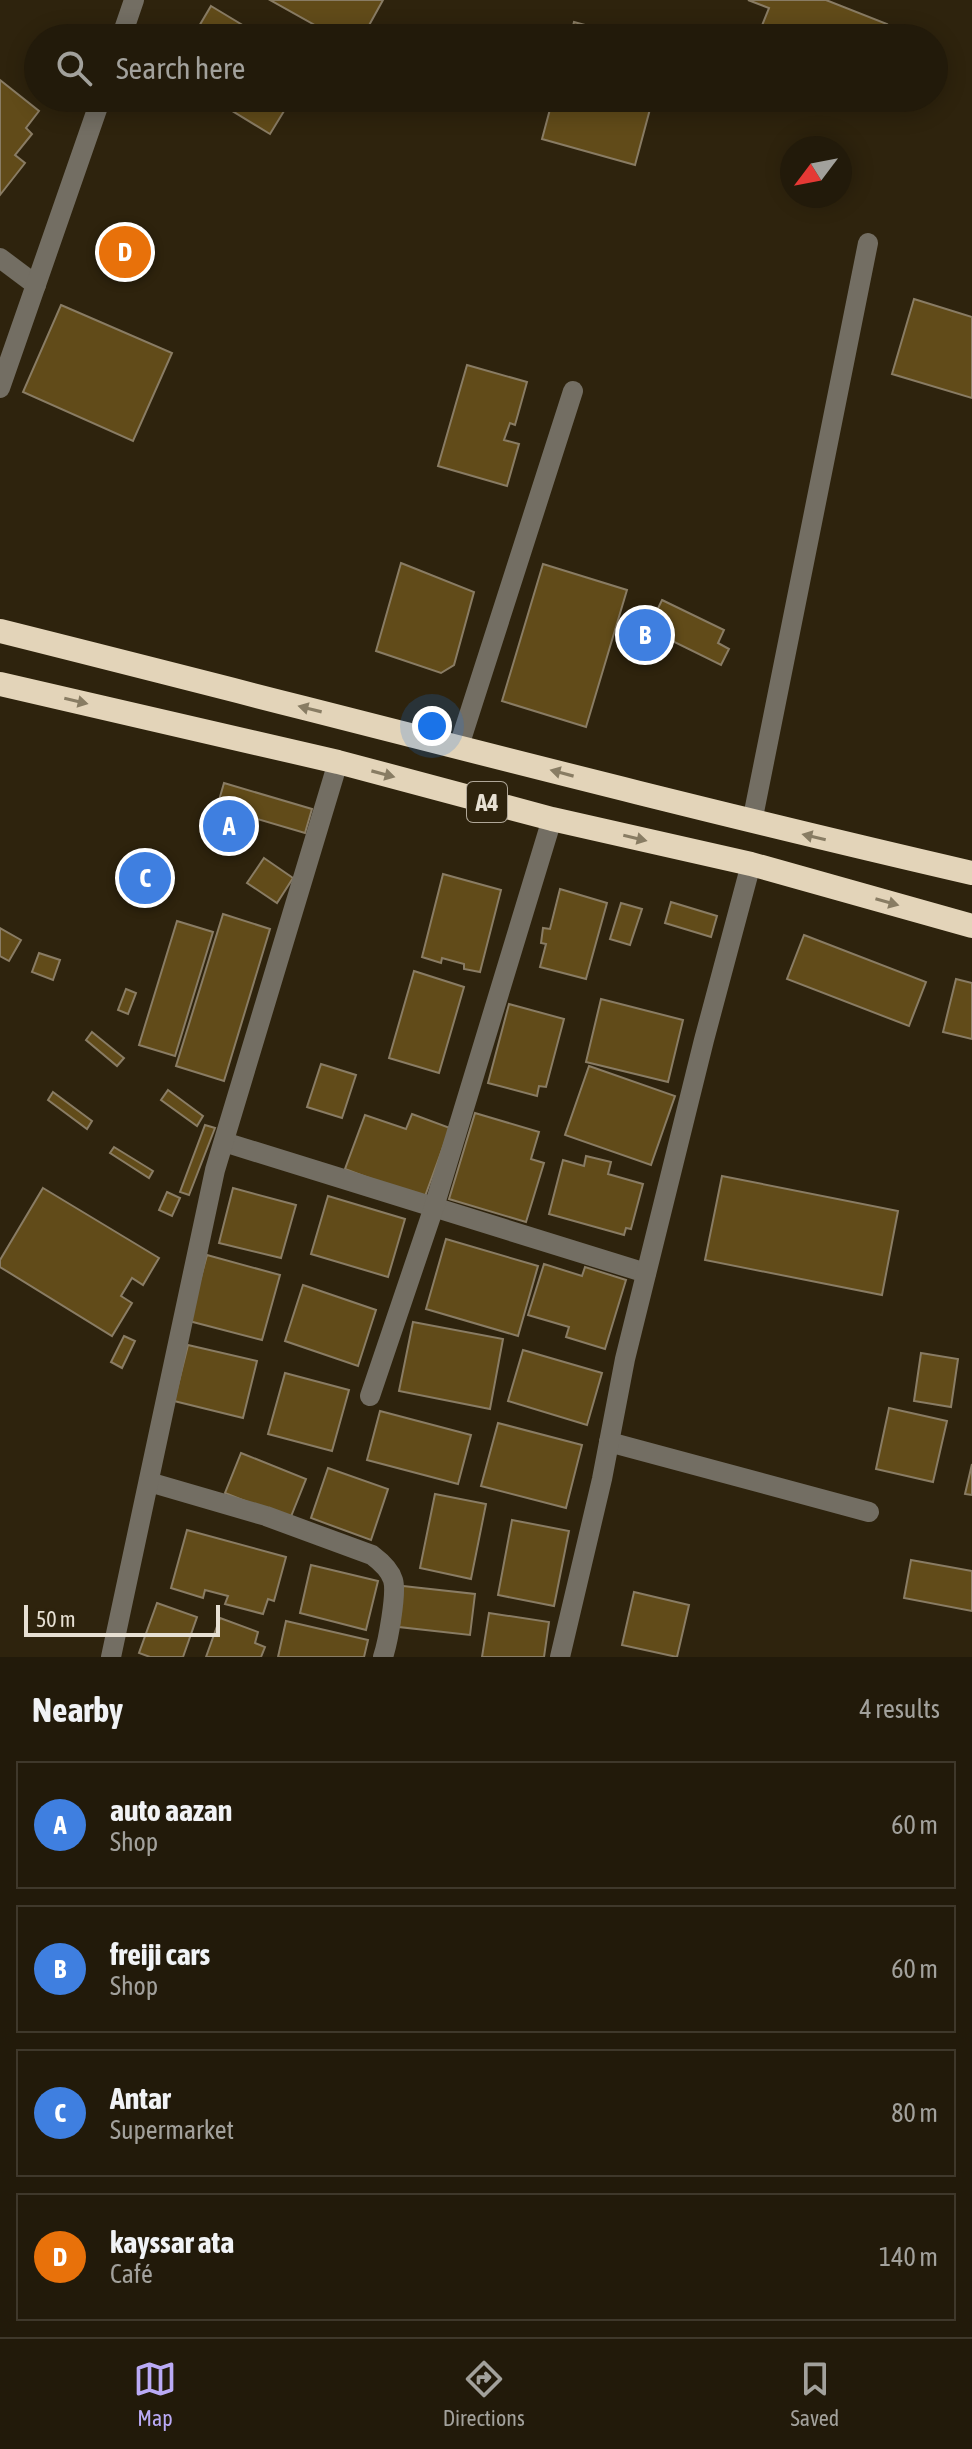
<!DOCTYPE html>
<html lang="en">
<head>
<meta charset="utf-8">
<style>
  body { margin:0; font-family:"Asap Condensed",sans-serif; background:#2e2718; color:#f1f3f6 }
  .compass { position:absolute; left:780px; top:136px; width:72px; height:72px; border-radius:50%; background:#221a0a; box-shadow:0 4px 20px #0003; rotate:238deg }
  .scale { position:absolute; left:24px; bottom:20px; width:196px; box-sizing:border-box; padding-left:8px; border:4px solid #e7e0d3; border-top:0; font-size:22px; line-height:28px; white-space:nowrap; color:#e7e0d3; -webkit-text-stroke:6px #2e230d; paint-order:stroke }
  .you { position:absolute; left:432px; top:726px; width:28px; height:28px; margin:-20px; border:6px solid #fff; border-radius:50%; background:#1a73e8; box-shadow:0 0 0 12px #1a73e833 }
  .badge { display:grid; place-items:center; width:52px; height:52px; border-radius:50%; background:#baaaf6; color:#fff; font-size:26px; font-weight:700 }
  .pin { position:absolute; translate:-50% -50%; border:4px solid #fff; box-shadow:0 2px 8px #0006 }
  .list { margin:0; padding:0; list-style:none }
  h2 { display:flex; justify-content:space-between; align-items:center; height:104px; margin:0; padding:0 32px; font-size:34px }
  h2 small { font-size:26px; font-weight:400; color:#a2a19c }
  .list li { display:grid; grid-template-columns:52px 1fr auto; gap:24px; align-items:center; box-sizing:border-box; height:128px; margin:0 16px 16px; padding:0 16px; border:2px solid #3f382b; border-radius:0px }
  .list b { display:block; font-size:30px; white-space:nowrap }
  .list p { margin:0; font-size:26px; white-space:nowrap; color:#a2a19c }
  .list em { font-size:26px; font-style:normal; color:#a2a19c }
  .icon { flex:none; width:44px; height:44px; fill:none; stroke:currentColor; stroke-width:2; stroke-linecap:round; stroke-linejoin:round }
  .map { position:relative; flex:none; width:972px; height:1657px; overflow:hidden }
  .search { position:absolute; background:#221a0a; box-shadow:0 4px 20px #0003; left:24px; right:24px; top:24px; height:88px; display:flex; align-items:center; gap:20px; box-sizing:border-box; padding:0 28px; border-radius:44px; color:#a2a19c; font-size:30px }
  .sheet { height:680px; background:#221a0a }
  nav { display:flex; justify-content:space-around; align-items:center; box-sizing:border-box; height:112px; border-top:2px solid #3f382b; background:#221a0a; font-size:22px; color:#a2a19c }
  nav a { display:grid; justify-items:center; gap:4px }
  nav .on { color:#baaaf6 }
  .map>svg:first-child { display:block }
</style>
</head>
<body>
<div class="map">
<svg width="972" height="1657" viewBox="0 0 972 1657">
  <rect width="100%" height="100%" fill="#2e230d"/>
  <g fill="#614b19" stroke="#897c64" stroke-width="2">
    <polygon points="270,0 383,0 362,38 338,38"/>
    <polygon points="748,0 826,0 887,24 882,38 757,38 769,8"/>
    <polygon points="211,6 264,38 192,38"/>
    <polygon points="574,22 633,38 570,38"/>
    <polygon points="0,80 39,111 26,128 32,134 15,155 25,163 0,195"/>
    <polygon points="211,98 292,98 270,134"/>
    <polygon points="553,98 653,98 635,165 542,139"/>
    <polygon points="914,299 972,317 972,398 892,374"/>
    <polygon points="61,305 172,353 133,441 23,392"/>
    <polygon points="467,365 527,382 515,425 510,423 504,440 519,444 507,486 438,466"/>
    <polygon points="401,563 474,592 454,665 441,673 376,651"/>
    <polygon points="543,564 627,590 586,727 502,701"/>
    <polygon points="662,600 724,630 718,643 729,649 721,665 648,629"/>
    <polygon points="224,783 312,809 305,833 217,807"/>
    <polygon points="264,858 293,878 277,903 247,883"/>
    <polygon points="443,874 501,890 480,972 464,969 464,964 442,958 441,963 422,957"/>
    <polygon points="560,889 607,903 586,979 540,967 546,944 541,943 543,928 550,929"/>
    <polygon points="671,902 717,916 711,937 665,923"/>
    <polygon points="621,903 642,909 630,945 610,939"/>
    <polygon points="223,914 270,929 224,1081 176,1066"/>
    <polygon points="177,921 213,932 175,1056 139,1045"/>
    <polygon points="0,928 21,940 9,961 0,956"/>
    <polygon points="804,935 926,982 909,1026 787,979"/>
    <polygon points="39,953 60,960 53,980 32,972"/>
    <polygon points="414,971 464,987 439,1073 389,1058"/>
    <polygon points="956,979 972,983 972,1039 943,1032"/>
    <polygon points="126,989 136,993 128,1014 118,1010"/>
    <polygon points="601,999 683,1020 668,1082 586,1062"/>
    <polygon points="509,1004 564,1019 546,1087 539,1086 537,1096 488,1083"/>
    <polygon points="92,1032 124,1058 117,1066 86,1040"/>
    <polygon points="321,1064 356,1075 342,1118 307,1107"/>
    <polygon points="589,1066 675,1096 651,1165 565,1135"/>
    <polygon points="168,1090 203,1116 197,1126 161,1100"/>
    <polygon points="53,1092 92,1121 87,1129 48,1100"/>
    <polygon points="475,1113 539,1132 531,1159 544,1163 526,1222 449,1199"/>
    <polygon points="412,1114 450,1128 424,1199 345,1169 365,1115 406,1129"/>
    <polygon points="205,1125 215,1128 189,1195 180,1192"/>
    <polygon points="114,1147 153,1171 149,1178 110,1153"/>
    <polygon points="586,1156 611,1162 608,1174 643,1184 631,1229 626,1228 624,1235 549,1214 563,1160 584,1166"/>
    <polygon points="722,1176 898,1211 882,1295 705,1260"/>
    <polygon points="43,1188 159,1258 143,1285 132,1278 121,1296 132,1303 112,1336 0,1267 0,1260"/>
    <polygon points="233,1188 296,1205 281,1258 219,1243"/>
    <polygon points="167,1192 180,1198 172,1216 159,1210"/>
    <polygon points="328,1196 405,1219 388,1277 311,1254"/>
    <polygon points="446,1239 538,1266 518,1336 426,1309"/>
    <polygon points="207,1255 280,1275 262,1340 189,1321"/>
    <polygon points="544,1264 582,1276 585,1267 626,1280 605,1349 566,1337 569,1327 528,1315"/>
    <polygon points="303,1285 376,1310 358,1366 285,1341"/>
    <polygon points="413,1322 503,1339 490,1409 399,1391"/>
    <polygon points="124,1336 135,1341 122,1368 111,1362"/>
    <polygon points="188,1345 257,1361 243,1418 174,1401"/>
    <polygon points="523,1350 602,1373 587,1425 508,1401"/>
    <polygon points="921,1353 958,1359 951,1407 914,1401"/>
    <polygon points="285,1373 349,1390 332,1451 268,1434"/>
    <polygon points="889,1408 947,1421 933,1482 876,1469"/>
    <polygon points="380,1411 471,1435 458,1484 367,1460"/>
    <polygon points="498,1423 582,1445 566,1508 481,1486"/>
    <polygon points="241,1453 306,1479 290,1519 225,1493"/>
    <polygon points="972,1464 972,1495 965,1494"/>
    <polygon points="328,1468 388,1489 371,1540 311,1518"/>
    <polygon points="435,1494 486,1504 471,1579 420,1568"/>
    <polygon points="512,1520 569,1531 554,1606 498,1595"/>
    <polygon points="187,1530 286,1557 274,1601 268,1599 263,1614 225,1604 228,1596 205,1590 203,1598 171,1588"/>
    <polygon points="911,1560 972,1571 972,1611 904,1598"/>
    <polygon points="311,1565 378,1581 366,1630 300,1613"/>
    <polygon points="403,1586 475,1594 470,1635 399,1627"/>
    <polygon points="634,1592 689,1605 677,1657 622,1645"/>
    <polygon points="157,1603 197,1617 183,1657 150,1657 139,1653"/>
    <polygon points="489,1613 549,1622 544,1657 482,1657"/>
    <polygon points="220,1618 258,1632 255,1643 265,1647 261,1657 206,1657"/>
    <polygon points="286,1621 368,1640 364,1657 278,1657"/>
  </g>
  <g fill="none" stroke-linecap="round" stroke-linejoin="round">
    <g stroke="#736e63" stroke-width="20">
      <polyline points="121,38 134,0"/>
      <polyline points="0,258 36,285"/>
      <polyline points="0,388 101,98"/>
      <polyline points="459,746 573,391"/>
      <polyline points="752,822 868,243"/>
      <polyline points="224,1142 646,1273"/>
      <polyline points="370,1396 434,1207 552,819"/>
      <polyline points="609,1442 869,1512"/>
      <path d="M149,1482L266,1516L372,1555C380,1561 390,1570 393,1580C397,1593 388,1642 383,1657"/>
      <polyline points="111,1657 215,1170 338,762"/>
      <polyline points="560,1657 602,1479 625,1359 704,1040 751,864"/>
    </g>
    <g stroke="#e3d4b9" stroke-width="24">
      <path d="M0,631C324,712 647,798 972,873"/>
      <polyline points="0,684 338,762 552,819 751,864 972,926"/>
    </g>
  </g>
  <defs><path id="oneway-solid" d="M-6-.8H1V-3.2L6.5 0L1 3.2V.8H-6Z" transform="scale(2)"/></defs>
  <g fill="#887c63">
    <use href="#oneway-solid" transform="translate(76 701) rotate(13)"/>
    <use href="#oneway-solid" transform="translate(310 709) rotate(-166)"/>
    <use href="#oneway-solid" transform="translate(562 773) rotate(-165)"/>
    <use href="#oneway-solid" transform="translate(383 774) rotate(15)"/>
    <use href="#oneway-solid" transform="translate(814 837) rotate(-167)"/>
    <use href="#oneway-solid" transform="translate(635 838) rotate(13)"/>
    <use href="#oneway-solid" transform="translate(887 902) rotate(16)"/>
  </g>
  <g text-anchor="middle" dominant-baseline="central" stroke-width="6" stroke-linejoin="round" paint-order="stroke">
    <rect fill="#2e230d" stroke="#b0a798" stroke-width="2" x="467" y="782" width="40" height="40" rx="6"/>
    <g font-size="24" font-weight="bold" fill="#e7e0d3">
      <text x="487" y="802">A4</text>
    </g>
  </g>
</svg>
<svg class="compass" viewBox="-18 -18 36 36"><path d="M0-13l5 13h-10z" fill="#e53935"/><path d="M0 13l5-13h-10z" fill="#a2a19c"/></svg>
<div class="scale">50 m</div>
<div class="you"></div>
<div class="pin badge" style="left:229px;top:826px;background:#3f7fe0">A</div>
<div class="pin badge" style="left:645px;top:635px;background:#3f7fe0">B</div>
<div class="pin badge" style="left:145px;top:878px;background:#3f7fe0">C</div>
<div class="pin badge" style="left:125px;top:252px;background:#e8710a">D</div>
<div class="search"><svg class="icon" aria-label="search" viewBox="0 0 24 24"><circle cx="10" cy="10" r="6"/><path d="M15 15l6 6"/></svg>Search here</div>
</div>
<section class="sheet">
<h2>Nearby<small>4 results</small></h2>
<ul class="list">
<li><span class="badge" style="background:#3f7fe0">A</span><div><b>auto aazan</b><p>Shop</p></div><em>60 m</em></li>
<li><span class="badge" style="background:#3f7fe0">B</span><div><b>freiji cars</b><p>Shop</p></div><em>60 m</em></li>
<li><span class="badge" style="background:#3f7fe0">C</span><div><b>Antar</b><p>Supermarket</p></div><em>80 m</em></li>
<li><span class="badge" style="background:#e8710a">D</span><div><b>kayssar ata</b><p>Café</p></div><em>140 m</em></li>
</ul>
</section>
<nav>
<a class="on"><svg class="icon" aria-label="map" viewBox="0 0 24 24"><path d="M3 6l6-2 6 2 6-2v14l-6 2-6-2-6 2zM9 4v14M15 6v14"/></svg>Map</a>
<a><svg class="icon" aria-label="directions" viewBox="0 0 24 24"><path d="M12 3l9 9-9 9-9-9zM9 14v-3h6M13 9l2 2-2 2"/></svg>Directions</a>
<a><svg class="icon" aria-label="saved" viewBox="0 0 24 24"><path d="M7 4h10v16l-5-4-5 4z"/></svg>Saved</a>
</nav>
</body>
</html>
